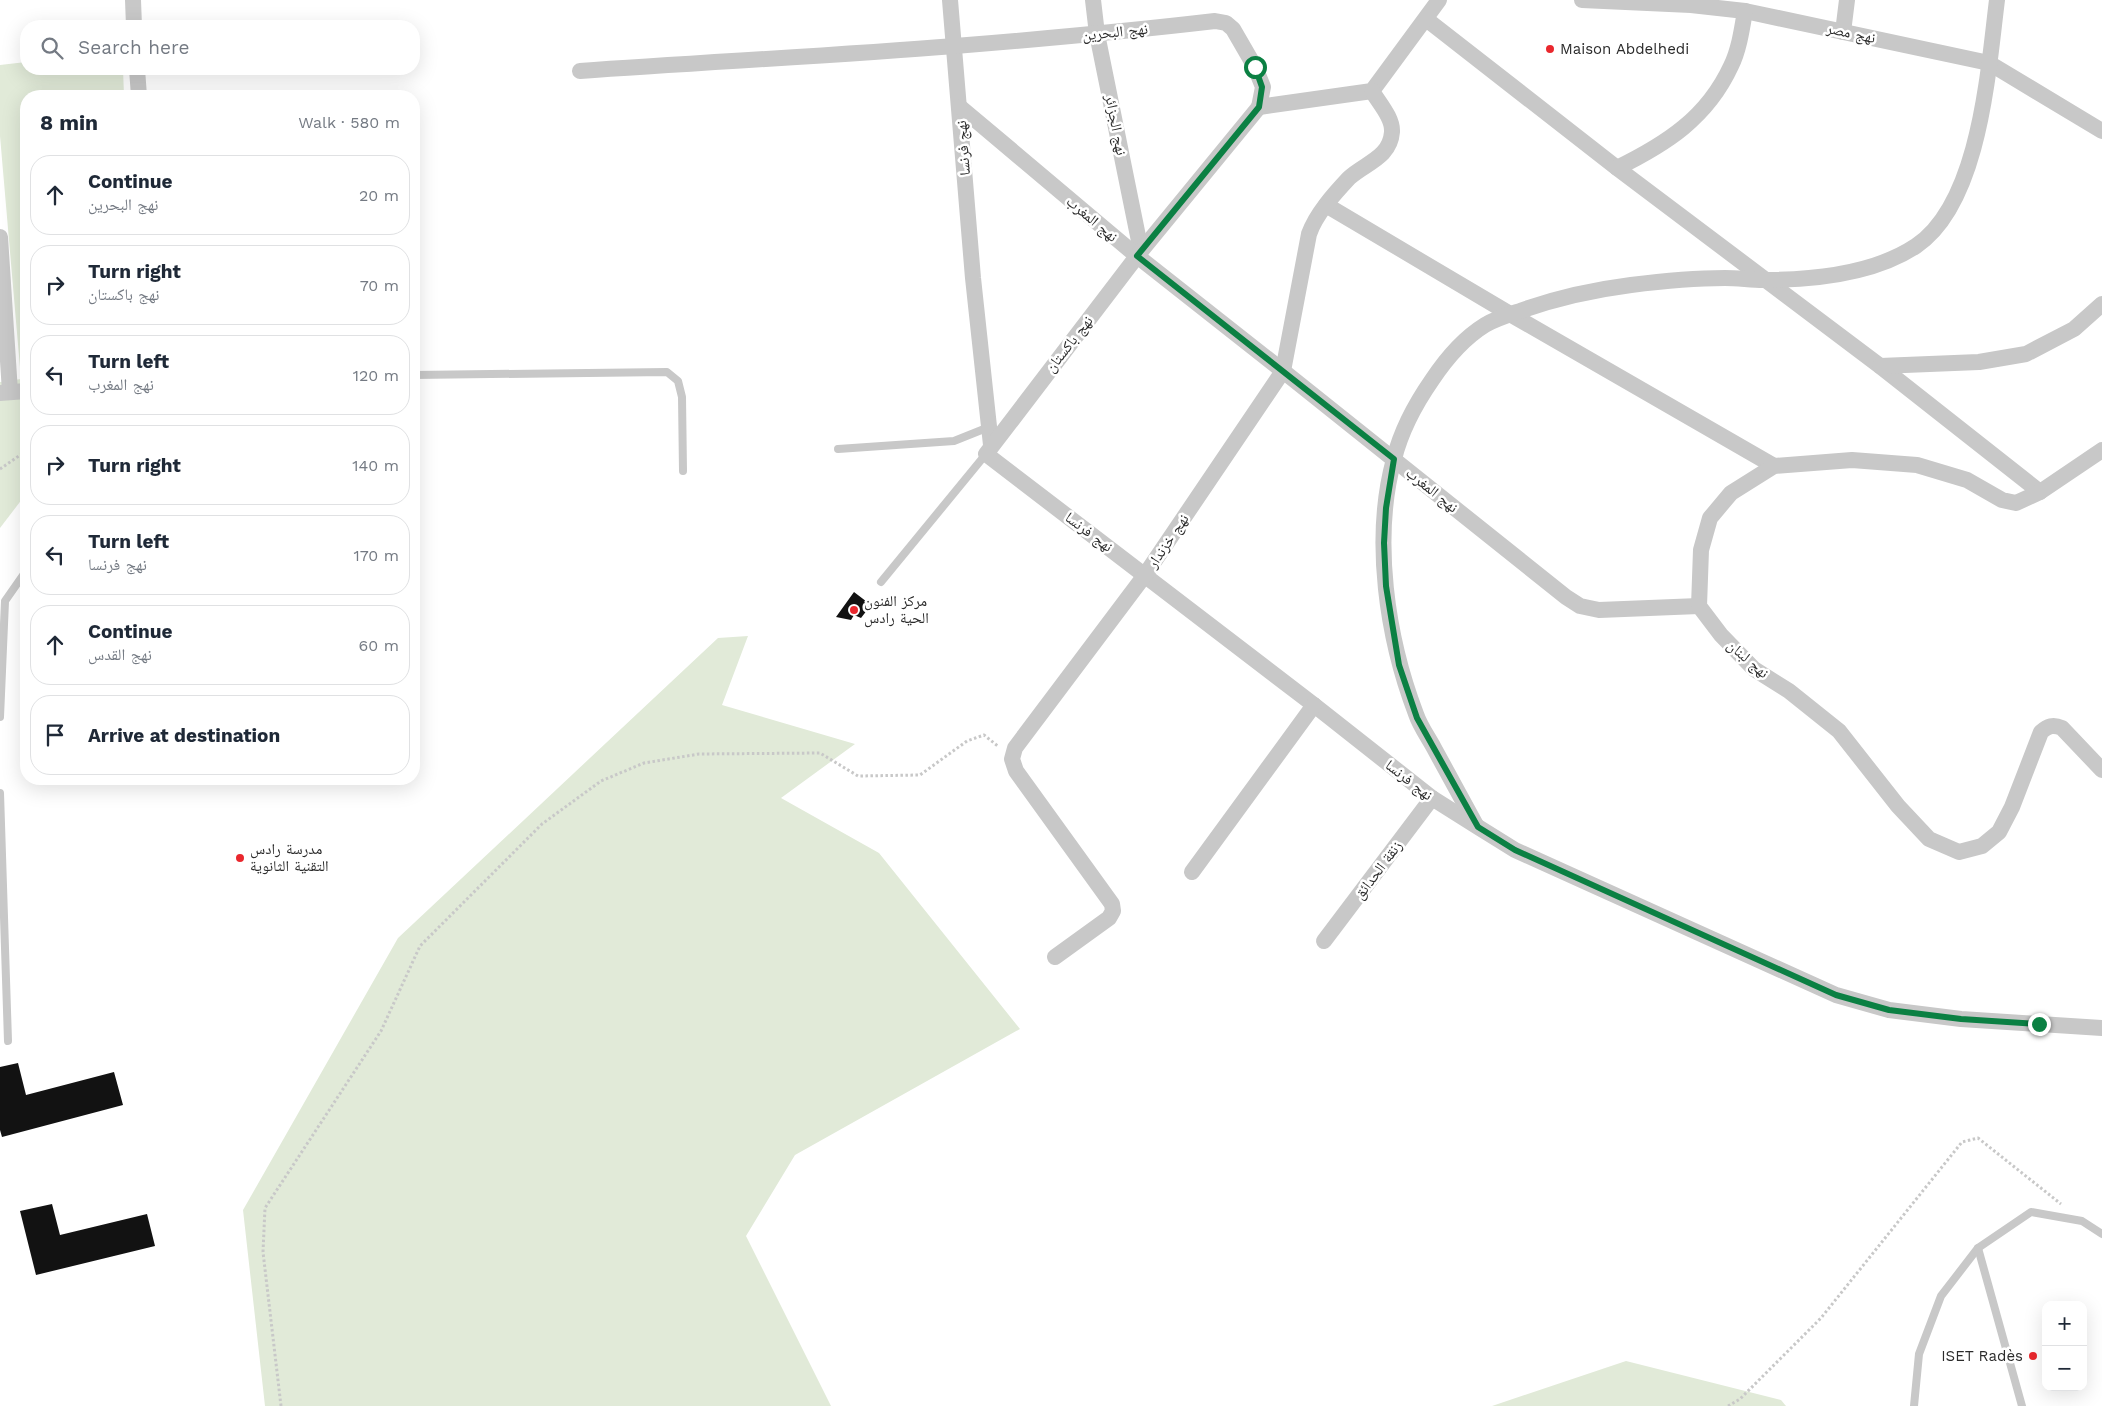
<!DOCTYPE html>
<html lang="en">
<head>
<meta charset="utf-8">
<style>
  body { margin:0; font-family:"Work Sans","Noto Naskh Arabic",sans-serif; background:#f6f6f7; color:#1f2937 }
  .controls { position:absolute; right:15px; bottom:15px; display:grid; overflow:hidden; border-radius:10px; box-shadow:0 5px 20px #0002 }
  .controls button { width:45px; height:45px; display:grid; place-items:center; padding:0; border:0; border-bottom:1px solid #e0e1e3; background:#fff; color:#1f2937; font:25px sans-serif }
  .stop { position:absolute; width:15px; height:15px; margin:-11px; border:4px solid #0b8043; border-radius:50%; background:#fff }
  .stop.end { background:#0b8043; border-color:#fff; box-shadow:0 1px 5px #0008 }
  .list { margin:0; padding:0; list-style:none }
  h2 { display:flex; justify-content:space-between; align-items:center; height:65px; margin:0; padding:0 20px; font-size:21px }
  h2 small { font-size:16px; font-weight:400; color:#747a83 }
  .list li { display:grid; grid-template-columns:32px 1fr auto; gap:15px; align-items:center; box-sizing:border-box; height:80px; margin:0 10px 10px; padding:0 10px; border:1px solid #e0e1e3; border-radius:20px }
  .list b { display:block; font-size:19px; white-space:nowrap }
  .list p { margin:0; font-size:16px; white-space:nowrap; color:#747a83 }
  .list em { font-size:16px; font-style:normal; color:#747a83 }
  .icon { flex:none; width:28px; height:28px; fill:none; stroke:currentColor; stroke-width:2; stroke-linecap:round; stroke-linejoin:round }
  .map { position:relative; flex:none; width:2102px; height:1406px; overflow:hidden }
  .search { position:absolute; background:#fff; box-shadow:0 5px 20px #0002; left:20px; top:20px; width:400px; height:55px; display:flex; align-items:center; gap:12px; box-sizing:border-box; padding:0 18px; border-radius:20px; color:#747a83; font-size:19px }
  .panel { position:absolute; background:#fff; box-shadow:0 5px 20px #0002; left:20px; top:90px; width:400px; height:695px; border-radius:20px }
  .map>svg:first-child { display:block }
</style>
</head>
<body>
<div class="map">
<svg width="2102" height="1406" viewBox="0 0 2102 1406">
  <rect width="100%" height="100%" fill="#fff"/>
  <g fill="#e1ead8">
    <polygon points="26,62 26,69 123,69 124,96 26,96 26,494 0,528 0,382 21,379 0,136 0,65"/>
    <polygon points="748,636 722,705 855,744 781,798 879,853 1020,1029 795,1155 746,1236 831,1406 265,1406 243,1210 398,938 718,638"/>
    <polygon points="1626,1361 1781,1400 1786,1406 1492,1406"/>
  </g>
  <g fill="#121212">
    <polygon points="854,592 871,605 861,618 854,615 851,620 836,617"/>
    <polygon points="18,1063 26,1095 114,1072 123,1105 2,1137 0,1130 0,1067"/>
    <polygon points="52,1204 60,1235 147,1214 155,1246 36,1275 20,1211"/>
  </g>
  <g fill="none" stroke-linecap="round" stroke-linejoin="round">
    <g stroke="#c8c8c8" stroke-width="3" stroke-dasharray="2.5 2.5" stroke-linecap="butt">
      <polyline points="0,469 26,451"/>
      <polyline points="281,1406 263,1252 265,1208 381,1031 420,946 542,824 601,781 644,763 699,754 820,753 858,776 920,775 967,741 984,735 999,747"/>
      <polyline points="1728,1406 1740,1399 1821,1318 1962,1142 1978,1138 2061,1204"/>
    </g>
    <g stroke="#c8c8c8" stroke-width="8">
      <polyline points="414,375 667,372 678,381 682,397 683,471"/>
      <polyline points="838,449 954,441 989,427"/>
      <polyline points="881,582 986,454"/>
      <polyline points="0,717 5,601 26,571"/>
      <polyline points="0,793 8,1041"/>
      <polyline points="1978,1248 2022,1406"/>
      <polyline points="1914,1406 1919,1354 1941,1296 1978,1248 2031,1212 2082,1221 2102,1234"/>
    </g>
    <g stroke="#c8c8c8" stroke-width="16">
      <polyline points="133,0 134,26"/>
      <polyline points="950,0 973,278 991,445"/>
      <polyline points="1093,0 1097,34 1141,251"/>
      <polyline points="1582,0 1691,5 1745,11 1989,63 2102,131"/>
      <polyline points="1426,19 1617,168 1880,366 2040,492"/>
      <polyline points="1843,32 1847,0"/>
      <polyline points="137,69 139,96"/>
      <path d="M580,71C705,62 830,56 955,46C1042,39 1129,31 1215,21L1226,23L1233,29L1255,67L1263,87L1259,107L1372,91L1439,0"/>
      <polyline points="960,107 1137,256 1283,371 1566,597 1580,606 1599,610 1699,606"/>
      <polyline points="1259,107 1141,251 986,454 1314,705 1432,798 1478,827 1515,850 1836,995 1889,1010 1961,1019 2102,1028"/>
      <path d="M1617,168C1666,144 1707,118 1731,66C1739,50 1742,29 1745,11"/>
      <polyline points="1326,205 1510,314 1774,466"/>
      <polyline points="0,237 10,392"/>
      <polyline points="1880,366 1979,362 2026,354 2074,329 2102,304"/>
      <polyline points="0,393 26,391"/>
      <path d="M2102,450L2040,492L2016,503L2002,500L1967,480L1917,465L1852,460L1774,466L1731,493L1710,518L1701,550L1699,606L1721,635L1754,669L1789,691L1839,731L1898,806L1929,839L1959,852L1982,846L1999,832L2012,807L2041,732C2048,726 2053,724 2062,728L2102,770"/>
      <path d="M1476,825C1462,799 1448,774 1434,748C1428,737 1420,726 1416,714C1387,638 1372,539 1394,459C1401,431 1416,403 1432,380C1446,359 1464,338 1485,325C1495,319 1508,315 1520,311C1556,298 1592,290 1631,285C1662,281 1694,278 1725,278C1738,278 1751,280 1763,280C1812,280 1874,274 1916,246C1980,203 1988,71 1997,0"/>
      <polyline points="1192,872 1314,705"/>
      <polyline points="1324,941 1432,798"/>
      <path d="M1055,957L1109,918L1113,911L1112,904L1016,771L1012,759L1015,748L1145,575L1283,371L1309,234C1316,214 1334,194 1349,178C1365,163 1390,158 1392,132C1393,118 1379,103 1372,91"/>
    </g>
  </g>
  <g fill="none" stroke-linecap="round" stroke-linejoin="round">
    <polyline stroke="#0b8043" stroke-width="6" points="1255,67 1262,87 1259,107 1137,256 1394,459 1386,508 1384,543 1386,586 1399,665 1417,718 1478,827 1515,850 1836,995 1889,1010 1961,1019 2039,1024"/>
  </g>
  <g fill="#e9272d" stroke="#fff" stroke-width="2">
    <circle cx="1550" cy="49" r="5"/>
    <circle cx="854" cy="610" r="5"/>
    <circle cx="240" cy="858" r="5"/>
    <circle cx="2033" cy="1356" r="5"/>
  </g>
  <g text-anchor="middle" dominant-baseline="central" stroke-width="5" stroke-linejoin="round" paint-order="stroke">
    <g font-size="15" fill="#2b2b2b" stroke="#fff">
      <text transform="translate(1115 32) rotate(-6)">نهج البحرين</text>
      <text transform="translate(1851 33) rotate(12)">نهج مصر</text>
      <text transform="translate(1116 125) rotate(79)">نهج الجزائر</text>
      <text transform="translate(963 148) rotate(-94)">نهج فرنسا</text>
      <text transform="translate(1092 219) rotate(40)">نهج المغرب</text>
      <text transform="translate(1069 344) rotate(-52)">نهج باكستان</text>
      <text transform="translate(1432 490) rotate(39)">نهج المغرب</text>
      <text transform="translate(1089 532) rotate(37)">نهج فرنسا</text>
      <text transform="translate(1168 541) rotate(-56)">نهج خزندار</text>
      <text transform="translate(1748 659) rotate(41)">نهج لبنان</text>
      <text transform="translate(1409 780) rotate(38)">نهج فرنسا</text>
      <text transform="translate(1378 870) rotate(-53)">زنقة الحدائق</text>
    </g>
    <g font-size="15" fill="#2b2b2b" stroke="#fff" text-anchor="start">
      <text x="1560" y="49">Maison Abdelhedi</text>
      <text x="864" y="601">مركز الفنون<tspan x="864" dy="17">الحية رادس</tspan></text>
      <text x="250" y="849">مدرسة رادس<tspan x="250" dy="17">التقنية الثانوية</tspan></text>
      <text x="2023" y="1356" text-anchor="end">ISET Radès</text>
    </g>
  </g>
</svg>
<div class="controls">
<button>+</button>
<button>−</button>
</div>
<div class="stop" style="left:1255px;top:67px"></div>
<div class="stop end" style="left:2039px;top:1024px"></div>
<div class="search"><svg class="icon" aria-label="search" viewBox="0 0 24 24"><circle cx="10" cy="10" r="6"/><path d="M15 15l6 6"/></svg>Search here</div>
<section class="panel">
<h2>8 min<small>Walk · 580 m</small></h2>
<ul class="list">
<li><svg class="icon" aria-label="ahead" viewBox="0 0 24 24"><path d="M12 20V5M6 11l6-6 6 6"/></svg><div><b>Continue</b><p>نهج البحرين</p></div><em>20 m</em></li>
<li><svg class="icon" aria-label="right" viewBox="0 0 24 24"><path d="M7 20v-9h11M14 6l5 5-5 5"/></svg><div><b>Turn right</b><p>نهج باكستان</p></div><em>70 m</em></li>
<li><svg class="icon" aria-label="left" viewBox="0 0 24 24"><path d="M17 20v-9H6M10 6l-5 5 5 5"/></svg><div><b>Turn left</b><p>نهج المغرب</p></div><em>120 m</em></li>
<li><svg class="icon" aria-label="right" viewBox="0 0 24 24"><path d="M7 20v-9h11M14 6l5 5-5 5"/></svg><div><b>Turn right</b></div><em>140 m</em></li>
<li><svg class="icon" aria-label="left" viewBox="0 0 24 24"><path d="M17 20v-9H6M10 6l-5 5 5 5"/></svg><div><b>Turn left</b><p>نهج فرنسا</p></div><em>170 m</em></li>
<li><svg class="icon" aria-label="ahead" viewBox="0 0 24 24"><path d="M12 20V5M6 11l6-6 6 6"/></svg><div><b>Continue</b><p>نهج القدس</p></div><em>60 m</em></li>
<li><svg class="icon" aria-label="arrive" viewBox="0 0 24 24"><path d="M6 21V4h12l-3 4 3 4H6"/></svg><div><b>Arrive at destination</b></div></li>
</ul>
</section>
</div>
</body>
</html>
